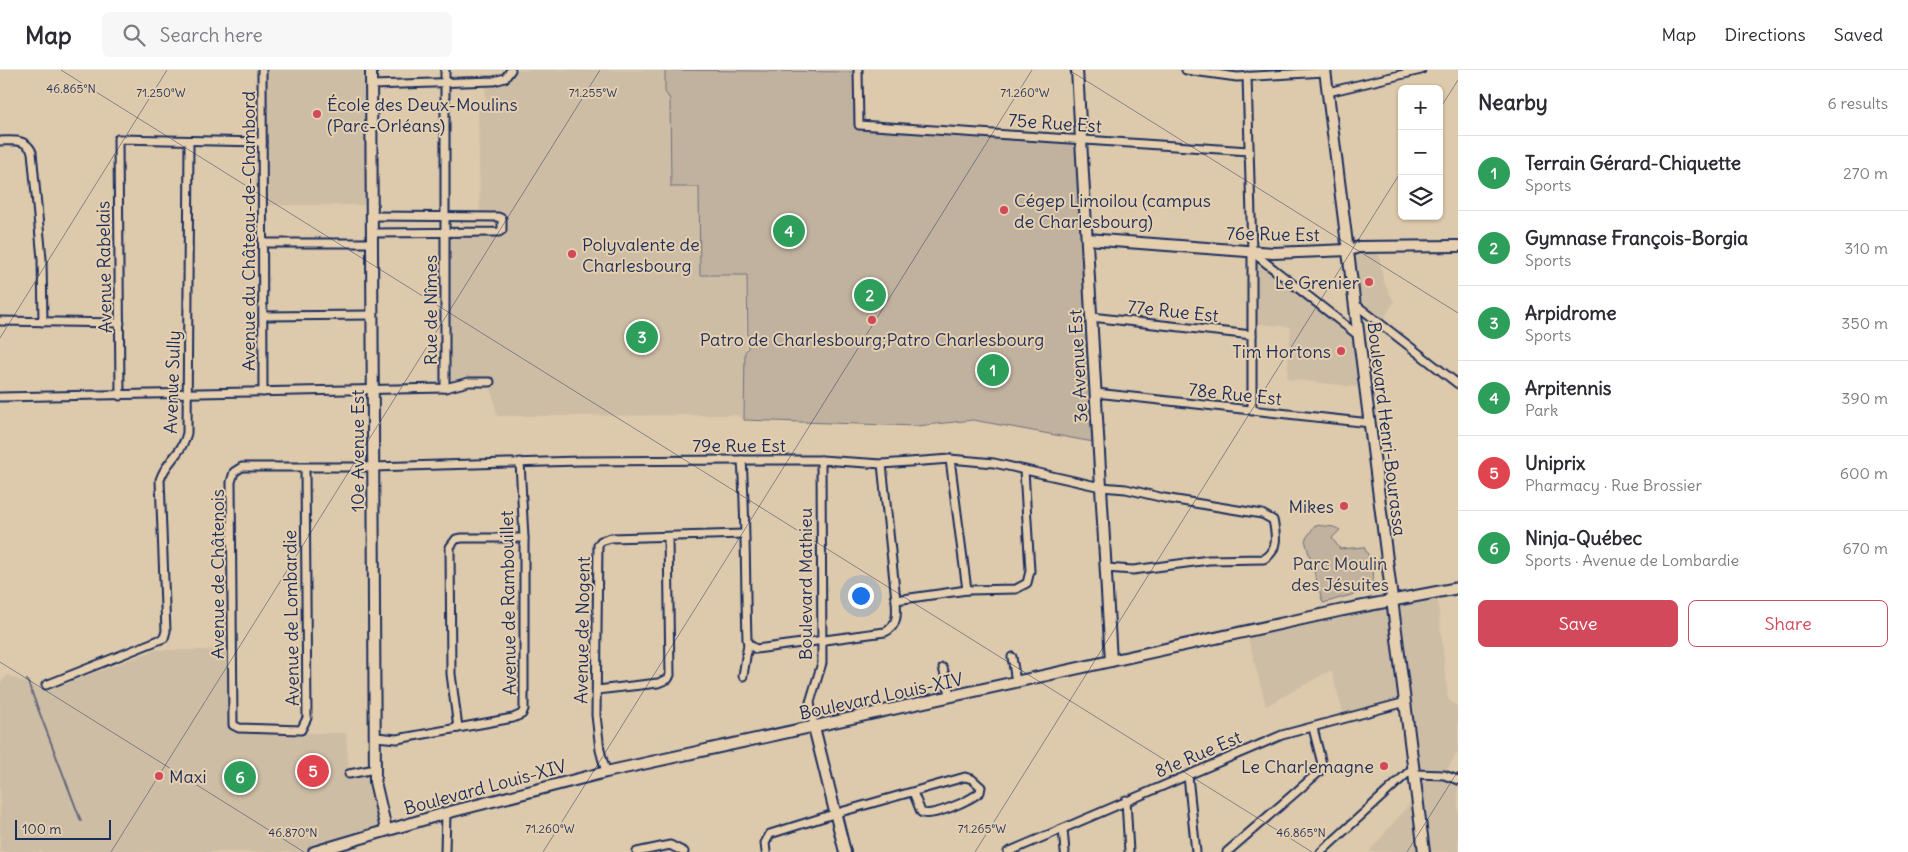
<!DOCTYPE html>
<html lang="en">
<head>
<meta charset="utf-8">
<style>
  body { margin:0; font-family:Delius,sans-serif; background:#f7f7f7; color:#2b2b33 }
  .controls { position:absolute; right:15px; top:15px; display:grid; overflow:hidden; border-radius:8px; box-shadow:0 1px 4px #0004 }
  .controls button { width:45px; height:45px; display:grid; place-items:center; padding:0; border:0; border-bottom:1px solid #e1e1e2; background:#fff; color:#2b2b33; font:25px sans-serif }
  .scale { position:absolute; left:15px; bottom:12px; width:96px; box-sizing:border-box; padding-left:5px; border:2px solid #1b2f5e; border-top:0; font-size:14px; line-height:18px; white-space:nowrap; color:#1b2f5e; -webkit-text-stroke:4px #e5cfae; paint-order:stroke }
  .you { position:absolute; left:860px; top:525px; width:18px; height:18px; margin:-12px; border:4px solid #fff; border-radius:50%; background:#1a73e8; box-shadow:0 0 0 8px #1a73e833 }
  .badge { display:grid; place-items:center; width:32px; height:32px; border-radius:50%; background:#d1495b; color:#fff; font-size:16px; font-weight:700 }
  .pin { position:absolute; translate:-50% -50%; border:2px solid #fff; box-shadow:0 1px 5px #0006 }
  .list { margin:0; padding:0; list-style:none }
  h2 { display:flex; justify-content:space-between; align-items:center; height:65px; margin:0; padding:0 20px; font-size:21px }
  h2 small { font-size:16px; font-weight:400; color:#7c7c81 }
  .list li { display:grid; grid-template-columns:32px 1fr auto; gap:15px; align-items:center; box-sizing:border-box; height:75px; padding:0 20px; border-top:1px solid #e1e1e2 }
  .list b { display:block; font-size:19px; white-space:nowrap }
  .list p { margin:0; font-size:16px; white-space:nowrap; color:#7c7c81 }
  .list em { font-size:16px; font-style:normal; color:#7c7c81 }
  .actions { display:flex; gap:10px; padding:15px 20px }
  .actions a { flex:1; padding:11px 0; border:1px solid #d1495b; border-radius:8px; text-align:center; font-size:18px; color:#d1495b }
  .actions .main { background:#d1495b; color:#fff }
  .icon { flex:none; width:28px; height:28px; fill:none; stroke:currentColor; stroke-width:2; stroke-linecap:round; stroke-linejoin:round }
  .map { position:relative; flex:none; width:1458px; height:782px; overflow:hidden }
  header { display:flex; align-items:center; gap:30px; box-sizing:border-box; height:70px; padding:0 25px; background:#fff; border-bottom:1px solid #e1e1e2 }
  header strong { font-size:24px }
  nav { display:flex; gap:28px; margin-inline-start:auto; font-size:18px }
  .search { width:350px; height:45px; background:#f7f7f7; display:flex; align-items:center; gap:12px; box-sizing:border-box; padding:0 18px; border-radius:8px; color:#7c7c81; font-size:19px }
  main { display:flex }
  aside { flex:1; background:#fff }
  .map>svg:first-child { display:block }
</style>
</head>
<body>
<header>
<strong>Map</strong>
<div class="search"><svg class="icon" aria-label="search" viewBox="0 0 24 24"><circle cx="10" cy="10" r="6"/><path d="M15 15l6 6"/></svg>Search here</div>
<nav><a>Map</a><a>Directions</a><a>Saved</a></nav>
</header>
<main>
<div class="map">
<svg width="1458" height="782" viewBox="0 0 1458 782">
  <rect width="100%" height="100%" fill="#ddc9ab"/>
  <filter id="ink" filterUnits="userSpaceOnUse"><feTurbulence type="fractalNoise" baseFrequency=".02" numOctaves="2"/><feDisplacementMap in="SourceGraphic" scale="10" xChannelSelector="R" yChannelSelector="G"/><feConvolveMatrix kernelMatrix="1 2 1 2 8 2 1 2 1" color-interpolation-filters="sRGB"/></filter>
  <g filter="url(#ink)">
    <g fill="#cebda5">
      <polygon points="262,0 371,0 371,135 263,135"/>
      <polygon points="511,0 665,0 665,21 670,29 671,117 699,117 700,205 747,205 744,350 737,345 497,346 490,312 445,318 446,163 499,162 502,150 480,147 478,33 486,33 485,12 494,11"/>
      <polygon points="1378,177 1383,210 1394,232 1381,254 1355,234 1349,180"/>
      <polygon points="1252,182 1359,266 1366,318 1287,309 1291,257 1252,253"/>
      <polygon points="1437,523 1448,629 1458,637 1458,682 1444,704 1458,710 1458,782 1369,782 1416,726 1406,632 1345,649 1331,600 1266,636 1246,561"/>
      <polygon points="156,580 232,580 233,655 301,660 308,663 346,663 349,703 375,699 386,759 314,782 0,782 0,614 7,605 46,621"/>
    </g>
    <g fill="#c1b29f" stroke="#6e707e">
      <polygon points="665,0 858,2 859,55 1081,70 1099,373 973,350 917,356 744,350 745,282 748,278 747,205 700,205 699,117 671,117 670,29 665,22"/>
      <path d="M1315,455L1334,457L1340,460L1332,468L1340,479L1364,477C1372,492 1376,502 1372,519L1323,533L1305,470Z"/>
    </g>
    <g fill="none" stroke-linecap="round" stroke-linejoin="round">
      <polyline stroke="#656a7c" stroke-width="2" points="27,610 81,751"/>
      <defs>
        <g id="street">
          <polyline points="262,0 263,322"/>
          <polyline points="445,0 445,318"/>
          <polyline points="858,0 859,55 1249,81"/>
          <polyline points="1186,0 1237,7 1325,2"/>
          <polyline points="1247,6 1252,182 1252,341"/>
          <polyline points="372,15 494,11 505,8 511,0"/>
          <polyline points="1328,22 1421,0"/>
          <path d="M0,71C12,71 26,68 32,82L42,189L43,252"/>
          <polyline points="372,146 498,147 502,149 502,160 499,162 372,163"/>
          <polyline points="263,173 372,173"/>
          <polyline points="1252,182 1359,266"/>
          <polyline points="1355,234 1458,314"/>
          <polyline points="263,246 372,245"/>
          <polyline points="1091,247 1252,265"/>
          <polyline points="0,251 120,253"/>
          <polyline points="1096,323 1370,353"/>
          <polyline points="120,326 118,69 262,72"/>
          <polyline points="0,327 445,318 469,312 490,312"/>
          <polyline points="950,389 967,520"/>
          <path d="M742,390C746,449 745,509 747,569L748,574L756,579L885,562C898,556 897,543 896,530L882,394"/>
          <path d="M305,397L307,648L301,660L239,658L233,655L231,412L234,402L242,397H373L579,391L738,390H821L882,394L950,389L994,393L1101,417L1126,419L1164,428L1262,444L1273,450C1276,464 1279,481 1264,489L1209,490L1133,500L1106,498"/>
          <polyline points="896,530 967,520 1016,519 1027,513 1030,501 1024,400"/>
          <polyline points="1012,587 1016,612"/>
          <polyline points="943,598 951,627"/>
          <polyline points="743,606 748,574"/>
          <path d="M46,615L164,568L166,561L160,410C165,392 183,383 187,363L189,71"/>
          <polyline points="597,620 658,613 668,609 670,605 668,467"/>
          <polyline points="814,657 810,632 822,593 821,390"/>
          <polyline points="458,658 451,604 450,477 456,469 462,468 524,468"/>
          <polyline points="376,667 397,669 513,648 522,644 524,639 524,468 520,392"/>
          <polyline points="606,702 600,680 596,645 598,475 601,471 611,468 743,464"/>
          <polyline points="349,704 375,699"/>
          <polyline points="1414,704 1444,705 1458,710"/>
          <polyline points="1188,706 1196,782"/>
          <polyline points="1126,730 1129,782"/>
          <polyline points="1063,759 1065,782"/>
          <polyline points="445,782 446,743"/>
          <polyline points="637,782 670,775 684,782"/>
          <path d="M766,782L765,773L770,764L837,743L965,707L972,709L981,717L980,722C971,730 929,749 921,742L913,722"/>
          <polyline points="1008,782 1282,665 1406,632"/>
          <polyline points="1227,782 1319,702 1322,694 1313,658"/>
          <polyline points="1321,782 1413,698"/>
        </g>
        <g id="secondary">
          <polyline points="371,0 375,712 386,759"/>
          <polyline points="1077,0 1111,591"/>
          <polyline points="1325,0 1424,782"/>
          <polyline points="1087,169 1273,183 1349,180 1359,177 1458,176"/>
          <polyline points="814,657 845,782"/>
          <polyline points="314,782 446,743 606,702 1343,540 1458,518"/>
        </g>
      </defs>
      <use href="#street" stroke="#1b2f5e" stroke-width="11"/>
      <use href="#secondary" stroke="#1b2f5e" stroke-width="14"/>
      <use href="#street" stroke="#e5cfae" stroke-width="7"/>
      <use href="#secondary" stroke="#e5cfae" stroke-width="10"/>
    </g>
  </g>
  <path fill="none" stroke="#1b2f5e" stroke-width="1" stroke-opacity="0.45" d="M61,0L1312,782M1069,0L1458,243M1439,40L1458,10M0,268L167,0M0,592L304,782M111,782L600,0M543,782L1032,0M975,782L1402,100M1407,782L1458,701"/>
  <g fill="#d1495b" stroke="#e5cfae" stroke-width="2">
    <circle cx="317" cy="44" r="5"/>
    <circle cx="1004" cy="140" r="5"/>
    <circle cx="572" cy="184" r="5"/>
    <circle cx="1369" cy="212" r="5"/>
    <circle cx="872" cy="250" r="5"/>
    <circle cx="1341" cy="281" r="5"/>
    <circle cx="1344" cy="436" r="5"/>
    <circle cx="1384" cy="696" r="5"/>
    <circle cx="159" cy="706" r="5"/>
  </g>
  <g text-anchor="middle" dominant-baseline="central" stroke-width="4" stroke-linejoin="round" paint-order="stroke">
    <g font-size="18" fill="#1b2f5e" stroke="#e5cfae" text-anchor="start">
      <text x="327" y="34">École des Deux-Moulins<tspan x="327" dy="21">(Parc-Orléans)</tspan></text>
      <text x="1014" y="130">Cégep Limoilou (campus<tspan x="1014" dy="21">de Charlesbourg)</tspan></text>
      <text x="582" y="174">Polyvalente de<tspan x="582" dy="21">Charlesbourg</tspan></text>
      <text x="1359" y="212" text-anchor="end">Le Grenier</text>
      <text x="872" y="269" text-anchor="middle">Patro de Charlesbourg;Patro Charlesbourg</text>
      <text x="1331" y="281" text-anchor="end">Tim Hortons</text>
      <text x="1334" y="436" text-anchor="end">Mikes</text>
      <text x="1374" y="696" text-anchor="end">Le Charlemagne</text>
      <text x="169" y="706">Maxi</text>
    </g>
    <g font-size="18" fill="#1b2f5e" stroke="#e5cfae">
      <text transform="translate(1055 53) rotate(4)">75e Rue Est</text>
      <text transform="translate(248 161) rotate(-90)">Avenue du Château-de-Chambord</text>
      <text transform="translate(1273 164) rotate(1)">76e Rue Est</text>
      <text transform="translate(104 197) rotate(-91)">Avenue Rabelais</text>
      <text transform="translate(430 240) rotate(-90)">Rue de Nîmes</text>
      <text transform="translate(1173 241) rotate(6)">77e Rue Est</text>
      <text transform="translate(1078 296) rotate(-93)">3e Avenue Est</text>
      <text transform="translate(172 312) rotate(-88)">Avenue Sully</text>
      <text transform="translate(1235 324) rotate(6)">78e Rue Est</text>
      <text transform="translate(1387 359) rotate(83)">Boulevard Henri-Bourassa</text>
      <text x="739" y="375">79e Rue Est</text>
      <text transform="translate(357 381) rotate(-90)">10e Avenue Est</text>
      <text transform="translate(217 504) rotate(-90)">Avenue de Châtenois</text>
      <text transform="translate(805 514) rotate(-90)">Boulevard Mathieu</text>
      <text transform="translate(508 533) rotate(-91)">Avenue de Rambouillet</text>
      <text transform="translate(291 548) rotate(-91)">Avenue de Lombardie</text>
      <text transform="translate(582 560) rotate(-89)">Avenue de Nogent</text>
      <text transform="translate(881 626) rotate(-12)">Boulevard Louis-XIV</text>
      <text transform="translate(1198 684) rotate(-23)">81e Rue Est</text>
      <text transform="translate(485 717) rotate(-15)">Boulevard Louis-XIV</text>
    </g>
    <g font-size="18" fill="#2c3c64" stroke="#e5cfae">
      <text x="1340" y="493">Parc Moulin<tspan x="1340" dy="21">des Jésuites</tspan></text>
    </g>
  </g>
  <g font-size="12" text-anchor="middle" fill="#1b2f5e" stroke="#e5cfae" stroke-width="4" stroke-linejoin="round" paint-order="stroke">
    <text x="71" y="23">46.865°N</text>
    <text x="161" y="27">71.250°W</text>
    <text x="593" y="27">71.255°W</text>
    <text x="1025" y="27">71.260°W</text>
    <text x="550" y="763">71.260°W</text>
    <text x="982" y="763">71.265°W</text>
    <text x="293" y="767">46.870°N</text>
    <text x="1301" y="767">46.865°N</text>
  </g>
</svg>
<div class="controls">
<button>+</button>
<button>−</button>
<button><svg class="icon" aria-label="layers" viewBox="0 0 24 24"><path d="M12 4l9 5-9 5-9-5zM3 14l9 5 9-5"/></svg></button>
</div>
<div class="scale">100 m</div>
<div class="you"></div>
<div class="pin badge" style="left:993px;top:300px;background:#2e9e5b">1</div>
<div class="pin badge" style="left:870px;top:225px;background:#2e9e5b">2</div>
<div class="pin badge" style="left:642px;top:267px;background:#2e9e5b">3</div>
<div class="pin badge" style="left:789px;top:161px;background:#2e9e5b">4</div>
<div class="pin badge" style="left:313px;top:701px;background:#e0444e">5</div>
<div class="pin badge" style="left:240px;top:707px;background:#2e9e5b">6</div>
</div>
<aside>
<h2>Nearby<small>6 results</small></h2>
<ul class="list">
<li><span class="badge" style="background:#2e9e5b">1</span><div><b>Terrain Gérard-Chiquette</b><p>Sports</p></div><em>270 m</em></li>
<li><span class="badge" style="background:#2e9e5b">2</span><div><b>Gymnase François-Borgia</b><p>Sports</p></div><em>310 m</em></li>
<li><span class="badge" style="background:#2e9e5b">3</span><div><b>Arpidrome</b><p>Sports</p></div><em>350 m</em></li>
<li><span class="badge" style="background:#2e9e5b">4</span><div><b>Arpitennis</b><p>Park</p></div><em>390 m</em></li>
<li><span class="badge" style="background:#e0444e">5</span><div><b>Uniprix</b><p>Pharmacy · Rue Brossier</p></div><em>600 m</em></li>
<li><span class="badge" style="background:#2e9e5b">6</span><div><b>Ninja-Québec</b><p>Sports · Avenue de Lombardie</p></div><em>670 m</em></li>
</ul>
<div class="actions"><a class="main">Save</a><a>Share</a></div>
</aside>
</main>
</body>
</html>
